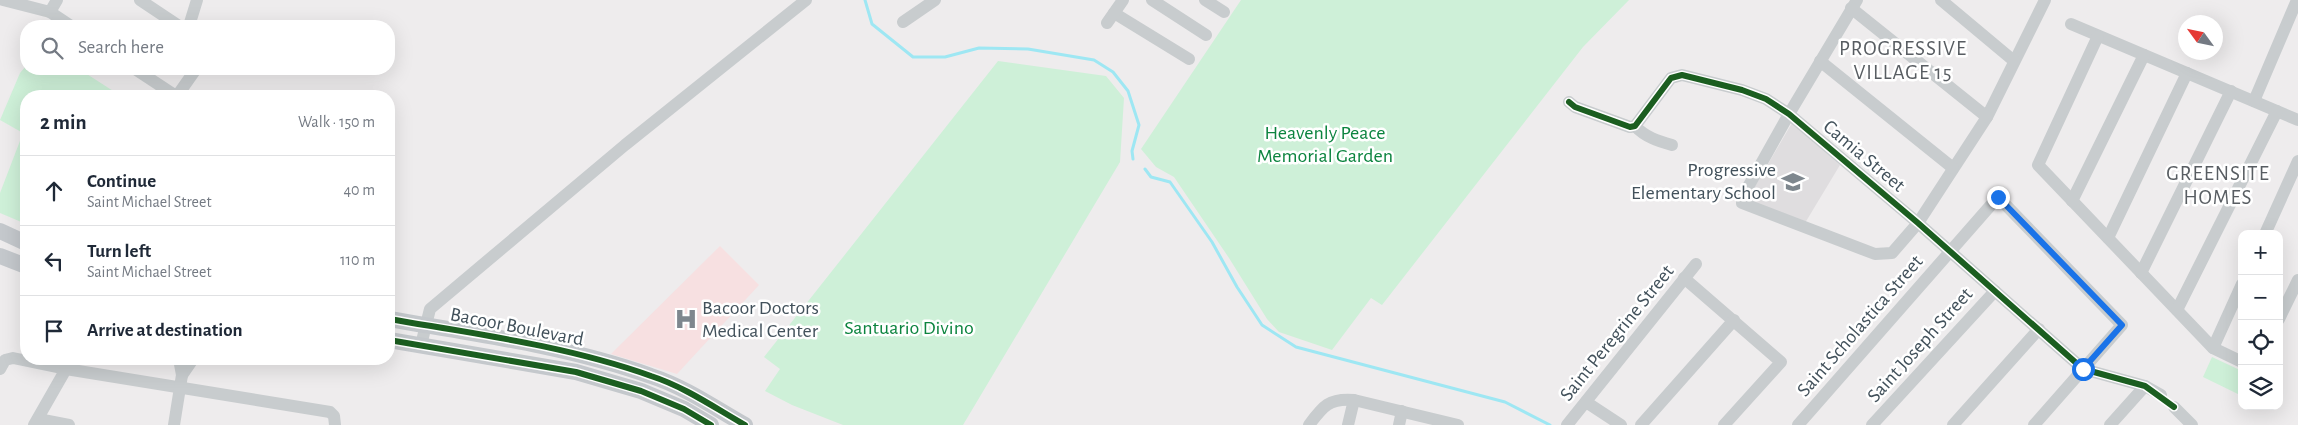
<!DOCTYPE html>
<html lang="en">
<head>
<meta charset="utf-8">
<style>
  body { margin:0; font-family:"Alegreya Sans",sans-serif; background:#f2f2f3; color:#1f2937 }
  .controls { position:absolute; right:15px; bottom:15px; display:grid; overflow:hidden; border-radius:10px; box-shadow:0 5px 20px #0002 }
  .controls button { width:45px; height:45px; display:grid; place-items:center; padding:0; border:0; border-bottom:1px solid #e0e1e3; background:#fff; color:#1f2937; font:25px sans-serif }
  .compass { position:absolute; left:2178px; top:15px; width:45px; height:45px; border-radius:50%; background:#fff; box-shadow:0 5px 20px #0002; rotate:303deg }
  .stop { position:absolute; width:15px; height:15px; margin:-11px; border:4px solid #1a73e8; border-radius:50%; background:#fff }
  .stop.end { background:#1a73e8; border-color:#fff; box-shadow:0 1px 5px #0008 }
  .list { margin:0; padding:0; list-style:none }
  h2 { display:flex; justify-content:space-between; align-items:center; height:65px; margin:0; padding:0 20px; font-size:21px }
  h2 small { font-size:16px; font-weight:400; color:#747a83 }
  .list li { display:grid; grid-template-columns:32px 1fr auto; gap:15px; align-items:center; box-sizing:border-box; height:70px; padding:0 20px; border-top:1px solid #e0e1e3 }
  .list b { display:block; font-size:19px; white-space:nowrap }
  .list p { margin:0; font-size:16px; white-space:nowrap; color:#747a83 }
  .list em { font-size:16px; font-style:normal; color:#747a83 }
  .icon { flex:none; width:28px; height:28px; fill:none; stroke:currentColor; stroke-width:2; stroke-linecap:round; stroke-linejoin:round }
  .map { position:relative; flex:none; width:2298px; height:425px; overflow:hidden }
  .search { position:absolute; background:#fff; box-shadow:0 5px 20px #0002; left:20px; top:20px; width:375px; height:55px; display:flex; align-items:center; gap:12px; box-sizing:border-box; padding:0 18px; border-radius:20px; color:#747a83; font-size:19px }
  .panel { position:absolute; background:#fff; box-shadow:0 5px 20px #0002; left:20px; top:90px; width:375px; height:275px; border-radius:20px }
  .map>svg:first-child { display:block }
</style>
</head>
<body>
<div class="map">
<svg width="2298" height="425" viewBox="0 0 2298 425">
  <rect width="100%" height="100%" fill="#eeeced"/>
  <polygon fill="#dfdddf" points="1792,123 1840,165 1805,223 1747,200"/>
  <polygon fill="#f7e0e1" points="720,246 759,285 677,374 611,354"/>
  <g fill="#cef0d8">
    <polygon points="1241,0 1629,0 1583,47 1382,305 1371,298 1332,350 1279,332 1267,319 1229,258 1174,177 1156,167 1141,149"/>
    <polygon points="998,61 1106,76 1124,98 1120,162 963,425 843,425 792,405 765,391 780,369 764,357"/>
    <polygon points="26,66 26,69 79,69 121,96 26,96 26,224 0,213 0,193 23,133 0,120 20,73"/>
    <polygon points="2212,357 2242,371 2242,396 2203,377"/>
  </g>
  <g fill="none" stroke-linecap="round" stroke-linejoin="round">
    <g stroke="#9ee7f3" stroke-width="3">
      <polyline points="865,0 872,24 913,57 945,57 979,48 1028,49 1094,60 1113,72 1128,91 1139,125 1132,151 1133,159"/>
      <polyline points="1145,169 1151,177 1170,182 1212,242 1237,287 1262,325 1296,347 1505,402 1550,425"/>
    </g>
    <g stroke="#c8ccce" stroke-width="12">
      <polyline points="3,0 50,12 71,26"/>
      <polyline points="140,0 179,26"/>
      <polyline points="1152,0 1206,35"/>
      <polyline points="1205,0 1224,12"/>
      <polyline points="1857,0 1789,114 1743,196 1742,203 1875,254 1892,253 1918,223 1987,117 2045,0"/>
      <polyline points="1941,0 2014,61"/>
      <polyline points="1851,8 1987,117"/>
      <polyline points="50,12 57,0"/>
      <polyline points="1114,13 1189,59"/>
      <polyline points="903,22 935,0"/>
      <polyline points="1107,23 1123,0"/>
      <polyline points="2071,24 2298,120"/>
      <polyline points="189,26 197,0"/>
      <polyline points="2098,36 2038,165 2213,348 2242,362"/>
      <polyline points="1820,61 1953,168"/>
      <polyline points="135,69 176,96"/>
      <polyline points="177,96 196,69"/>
      <polyline points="2254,101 2297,0"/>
      <polyline points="1569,102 1575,107 1630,127 1635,126 1671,78 1682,75 1742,90 1766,99 1789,114 1918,223 2083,369 2145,386 2161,395"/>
      <path d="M1635,126C1645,137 1658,141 1672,145"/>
      <polyline points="2072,201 2144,55"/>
      <polyline points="2265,234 2298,161"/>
      <polyline points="2108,238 2187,73"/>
      <polyline points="2141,273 2231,91"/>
      <polyline points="1684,278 1781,362 1724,425"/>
      <polyline points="2177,310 2277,111"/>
      <polyline points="2279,319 2298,280"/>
      <polyline points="421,345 430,309 625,145 806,0"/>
      <polyline points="2213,348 2242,284"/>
      <polyline points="0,369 5,360 13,358 66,369 330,412 334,416 335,425"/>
      <polyline points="182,375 193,359"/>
      <polyline points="1586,402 1621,425"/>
      <polyline points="2174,407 2192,425"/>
      <polyline points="38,419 69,425"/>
      <polyline points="34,425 66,369"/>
      <polyline points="174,425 182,375 179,359"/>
      <path d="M1309,425C1323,406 1329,398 1354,400L1458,425"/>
      <polyline points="1348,425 1354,400"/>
      <polyline points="1399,425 1402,411"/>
      <polyline points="1567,425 1696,264"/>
      <polyline points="1641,425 1734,320"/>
      <polyline points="1798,425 1998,197 2122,325 2034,425"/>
      <polyline points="1872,425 1995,291"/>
      <polyline points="1953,425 2039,329"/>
      <polyline points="2110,425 2145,386"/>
    </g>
    <g stroke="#c4c8cc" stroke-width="16">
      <polyline points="0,231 26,243"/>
      <polyline points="0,256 26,266"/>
      <path d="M389,319C476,334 567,346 651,376C685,387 715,408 745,425"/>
      <polyline points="389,340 576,372 641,391 684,409 711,425"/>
    </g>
    <defs>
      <g id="cycleway">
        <polyline points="1569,102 1575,107 1630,127 1635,126 1671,78 1682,75 1742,90 1766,99 1789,114 1918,223 2083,369 2145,386 2174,407"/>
        <path d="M389,319C476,334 567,346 651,376C685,387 715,408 745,425"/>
        <polyline points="389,340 576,372 641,391 684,409 711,425"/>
      </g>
    </defs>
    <use href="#cycleway" stroke="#fff" stroke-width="9"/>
    <use href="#cycleway" stroke="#1b5e20" stroke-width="6"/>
  </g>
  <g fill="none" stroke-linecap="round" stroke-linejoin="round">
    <polyline stroke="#1a73e8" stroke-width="6" points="1998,197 2122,325 2083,369"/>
  </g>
  <defs>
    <symbol id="school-bare" viewBox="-9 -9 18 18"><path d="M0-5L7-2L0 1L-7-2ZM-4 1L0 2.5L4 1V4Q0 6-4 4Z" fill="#7e878e" stroke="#fff" stroke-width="2.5" paint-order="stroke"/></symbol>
    <symbol id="hospital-bare" viewBox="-9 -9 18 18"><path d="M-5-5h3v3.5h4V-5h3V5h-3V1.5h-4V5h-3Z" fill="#7e878e" stroke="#fff" stroke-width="2.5" paint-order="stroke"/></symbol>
  </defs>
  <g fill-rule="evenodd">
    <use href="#school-bare" x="1777" y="166" width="32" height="32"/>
    <use href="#hospital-bare" x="670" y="303" width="32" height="32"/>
  </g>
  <g text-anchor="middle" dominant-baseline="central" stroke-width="5" stroke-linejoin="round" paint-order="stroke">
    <g font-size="20" fill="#0c843f" stroke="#fff">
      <text x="1325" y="133">Heavenly Peace<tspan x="1325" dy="23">Memorial Garden</tspan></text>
      <text x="909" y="328">Santuario Divino</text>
    </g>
    <g font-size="20" fill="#42515b" stroke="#fff">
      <text transform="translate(1864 156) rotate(40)">Camia Street</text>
      <text transform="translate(1860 326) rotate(-49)">Saint Scholastica Street</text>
      <text transform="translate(517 327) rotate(11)">Bacoor Boulevard</text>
      <text transform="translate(1617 333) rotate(-51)">Saint Peregrine Street</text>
      <text transform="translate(1920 345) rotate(-48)">Saint Joseph Street</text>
    </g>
    <g font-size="20" fill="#42515b" stroke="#fff" text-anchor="end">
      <text x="1776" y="170">Progressive<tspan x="1776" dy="23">Elementary School</tspan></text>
      <text x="702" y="308" text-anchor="start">Bacoor Doctors<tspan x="702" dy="23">Medical Center</tspan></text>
    </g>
    <g font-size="21" letter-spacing="1" fill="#585d62" stroke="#fff">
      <text x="1903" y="48">PROGRESSIVE<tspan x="1903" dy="24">VILLAGE 15</tspan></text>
      <text x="2218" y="173">GREENSITE<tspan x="2218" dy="24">HOMES</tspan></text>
    </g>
  </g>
</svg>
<div class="controls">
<button>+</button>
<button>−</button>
<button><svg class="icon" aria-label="locate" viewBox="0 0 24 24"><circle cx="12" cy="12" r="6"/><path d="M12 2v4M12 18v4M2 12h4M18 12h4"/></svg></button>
<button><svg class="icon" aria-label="layers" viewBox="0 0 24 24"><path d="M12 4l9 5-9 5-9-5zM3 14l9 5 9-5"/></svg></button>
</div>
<svg class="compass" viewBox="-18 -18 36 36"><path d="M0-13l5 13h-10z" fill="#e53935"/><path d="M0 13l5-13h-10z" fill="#747a83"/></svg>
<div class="stop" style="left:2083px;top:369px"></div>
<div class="stop end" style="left:1998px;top:197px"></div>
<div class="search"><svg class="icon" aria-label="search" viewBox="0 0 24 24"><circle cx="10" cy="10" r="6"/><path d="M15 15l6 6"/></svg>Search here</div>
<section class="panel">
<h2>2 min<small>Walk · 150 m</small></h2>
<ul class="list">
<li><svg class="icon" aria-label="ahead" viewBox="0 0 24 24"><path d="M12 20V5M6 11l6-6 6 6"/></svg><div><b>Continue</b><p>Saint Michael Street</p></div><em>40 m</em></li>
<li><svg class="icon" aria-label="left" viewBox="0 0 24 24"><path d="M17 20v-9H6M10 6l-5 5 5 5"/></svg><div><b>Turn left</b><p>Saint Michael Street</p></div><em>110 m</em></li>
<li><svg class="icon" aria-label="arrive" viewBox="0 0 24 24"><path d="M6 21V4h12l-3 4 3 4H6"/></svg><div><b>Arrive at destination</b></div></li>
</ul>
</section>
</div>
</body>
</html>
